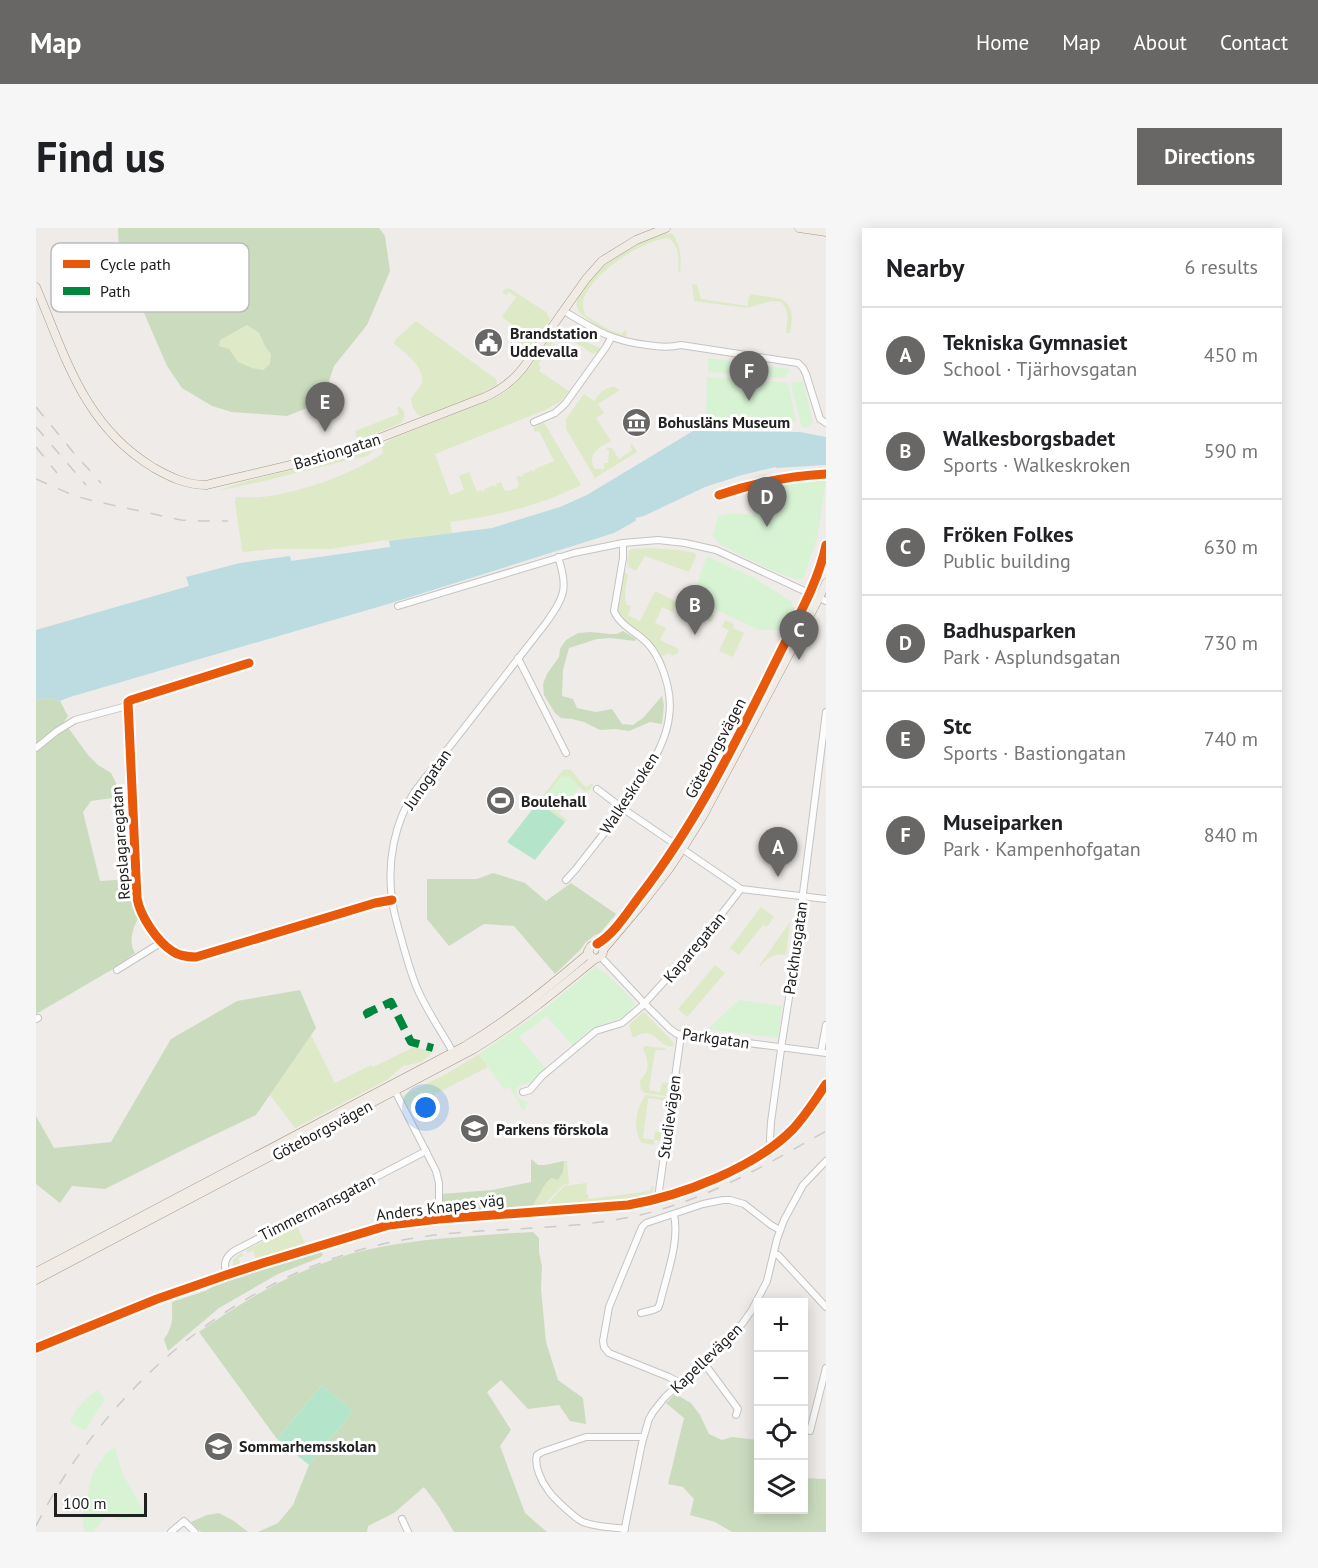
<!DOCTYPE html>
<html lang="en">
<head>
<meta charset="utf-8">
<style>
  body { margin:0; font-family:"PT Sans",sans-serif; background:#f6f6f6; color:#202124 }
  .controls { position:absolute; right:18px; bottom:18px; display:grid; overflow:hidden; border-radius:0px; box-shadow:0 3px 15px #0003 }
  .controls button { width:54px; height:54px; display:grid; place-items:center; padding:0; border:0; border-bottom:2px solid #e0e0e0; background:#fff; color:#202124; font:30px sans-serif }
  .scale { position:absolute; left:18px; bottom:15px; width:93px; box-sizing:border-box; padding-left:6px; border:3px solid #202020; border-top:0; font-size:16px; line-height:21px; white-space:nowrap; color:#202020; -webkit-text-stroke:4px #fff; paint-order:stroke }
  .you { position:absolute; left:390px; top:880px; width:21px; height:21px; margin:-15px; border:4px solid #fff; border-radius:50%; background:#1a73e8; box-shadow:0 0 0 9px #1a73e833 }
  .badge { display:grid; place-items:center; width:39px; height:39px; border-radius:50%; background:#686766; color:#fff; font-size:20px; font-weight:700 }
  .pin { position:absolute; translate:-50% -50px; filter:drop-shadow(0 2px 3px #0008) }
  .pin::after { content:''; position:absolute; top:32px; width:21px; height:18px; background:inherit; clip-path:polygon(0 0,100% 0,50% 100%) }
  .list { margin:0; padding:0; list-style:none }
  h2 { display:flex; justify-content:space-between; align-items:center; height:78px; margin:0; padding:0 24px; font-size:26px }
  h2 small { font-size:20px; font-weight:400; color:#757577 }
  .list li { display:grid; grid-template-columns:39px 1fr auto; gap:18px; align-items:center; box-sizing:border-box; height:96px; padding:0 24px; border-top:2px solid #e0e0e0 }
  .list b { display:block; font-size:22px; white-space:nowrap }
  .list p { margin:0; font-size:20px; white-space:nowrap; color:#757577 }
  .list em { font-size:20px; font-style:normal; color:#757577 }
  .icon { flex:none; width:33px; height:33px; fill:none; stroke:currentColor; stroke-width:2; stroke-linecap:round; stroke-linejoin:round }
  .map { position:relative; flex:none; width:790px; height:1304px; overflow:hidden; border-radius:0px }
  header { display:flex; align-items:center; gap:36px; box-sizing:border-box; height:84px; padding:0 30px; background:#686766; color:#fff }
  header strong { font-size:28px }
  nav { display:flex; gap:33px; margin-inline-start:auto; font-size:21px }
  .intro { display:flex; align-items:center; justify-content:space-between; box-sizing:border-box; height:144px; padding:0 36px }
  h1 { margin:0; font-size:42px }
  .button { padding:15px 27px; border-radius:0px; background:#686766; color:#fff; font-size:21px; font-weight:700 }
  main { display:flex; gap:36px; padding:0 36px }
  aside { flex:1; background:#fff; border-radius:0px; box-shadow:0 3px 15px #0003 }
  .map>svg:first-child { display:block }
</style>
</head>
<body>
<header>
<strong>Map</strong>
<nav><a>Home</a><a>Map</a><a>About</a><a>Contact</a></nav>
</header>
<div class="intro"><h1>Find us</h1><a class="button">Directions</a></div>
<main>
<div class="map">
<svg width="790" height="1304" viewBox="0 0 790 1304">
  <rect width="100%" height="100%" fill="#eeebe8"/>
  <g fill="#deeac7">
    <path d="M628,5L637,6C644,18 646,30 644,44L642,45C643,32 644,17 632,10C604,13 555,46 547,73C546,78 548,82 549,87L573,102L586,106L589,102L591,103L590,108C577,109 563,100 553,92C536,80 538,74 549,58C568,31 597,16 628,5Z"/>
    <path d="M656,56L661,57L665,71L712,78V72L715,66L745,71C759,79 756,91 754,105H750C751,93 754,84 745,74L736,73L711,80L658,73Z"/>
    <polygon points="473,60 510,84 514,92 492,121 479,111 485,103 466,89 480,69 473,64 470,67 466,64 469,61"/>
    <path d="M380,93L460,151L461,157L444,166L394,185L387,188L382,187L377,180L375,171C378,165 384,160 386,154C390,141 367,122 358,116L360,111Z"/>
    <path d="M211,96L223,105L230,120L235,126L234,136L227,142C219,141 209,139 202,134C192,124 200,123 182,118L184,112Z"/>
    <path d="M521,101L564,120L562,124L557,126L529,107L526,110L521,108L502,137L505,139L503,143L533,163L525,173L509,182L399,226L414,267L428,262L423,248L433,244L441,264L446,262L447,264L449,263L448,261L458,257L459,259L461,258L460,256L465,254L468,262L472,263L481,260L483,256L480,249L484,247L485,249L487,248V246L497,242L498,244L499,243V241L518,233L503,203L498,204V199L507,195L509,196L545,257C503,278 461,288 414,294L416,305L355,313L350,312L295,321H240L207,324L206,322L199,274L200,269C211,269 222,270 233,268C268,263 319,245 347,225L346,219L352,213L358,210L461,169C488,154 503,126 521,101Z"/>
    <path d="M575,159H579L584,162L562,176L568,185L560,190L575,213C563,220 550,225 559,241H568V235H572L573,223L570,220H576L583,231L596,222L594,218L596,216L601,224L559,250L530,201V191L548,166L558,173L566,163Z"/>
    <path d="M363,178C370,183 370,189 365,195L322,213L319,203L363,186L361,180Z"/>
    <path d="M337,222C334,230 324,229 316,231L224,254L182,263L203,255Z"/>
    <polygon points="615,320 643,322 659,325 660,328 653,344 609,328 600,343 592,339 591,334 593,323 596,321"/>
    <path d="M588,344L592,347L589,363L590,376L595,378L592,387L604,393L619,363L641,374L647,373L678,387L675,394L640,377L637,384L626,379L619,395L630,400L624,412L643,421L642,425L636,428L634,425L626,428L630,438L627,439C620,429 613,415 605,406C596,397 583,394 582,381Z"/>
    <polygon points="689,392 698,396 697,400 708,405 697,429 683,423 693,402 686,399"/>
    <polygon points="528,541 535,542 548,558 551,559 556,555 557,557 554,562 549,564 539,555 508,571 513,575 512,577 531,592 529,594 502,574"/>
    <polygon points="725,679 738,689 731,699 727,697 703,727 694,720"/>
    <path d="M754,694L750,727C737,725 732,729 724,739L723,738Z"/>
    <polygon points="679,737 689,745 651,789 642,781"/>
    <path d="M606,785H609L635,812L637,815V819C619,818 620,796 597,810L593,797Z"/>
    <polygon points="275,807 299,855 335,837 337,839 378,819 396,823 395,826 385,834 367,838 351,852 259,900 234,867"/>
    <path d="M608,818L629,820V822H621L619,823L613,862L624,864L626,855H632L630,868L609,865L605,862L604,852C614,844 613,832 607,821Z"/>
    <polygon points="443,826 452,839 372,880 366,868 412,845"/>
    <path d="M610,867L630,870L629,873L615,870L612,871L607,910L618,912L619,903L625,904L624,913L618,912V917L606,915C596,902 600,878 610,867Z"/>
    <polygon points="528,933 531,933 533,956 527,957 507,978 496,979 510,955 515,950 522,952 527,944"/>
    <path d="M551,955L550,966L552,967L553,971L614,963L615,958L618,959L616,966C601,977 531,977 510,977L528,958Z"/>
    <polygon points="260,996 269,1015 202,1040 197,1038 197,1032 205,1025 208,1027 202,1030 205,1037 220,1032 217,1023 211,1025 210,1022"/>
  </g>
  <g fill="#cbdcbe" fill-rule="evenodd">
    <path d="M82,0H343L349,8L354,43L331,97L298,138L286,174L251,188L196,184L176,178L146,160L131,138L83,27ZM211,97L223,105L230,120L235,126L234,136L227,142L216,140L202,134L193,121L183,118L184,112Z"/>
    <polygon points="587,403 600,411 599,413 574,410 561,411 533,420 527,442 526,468 537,471 541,480 560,484 576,481 586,496 597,497 607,490 626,468 628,477 626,496 614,494 593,503 579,501 564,502 548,494 536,491 525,490 519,485 508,467 507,456 511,446 523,429 524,421 530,412 542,405 555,404 573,406 581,406"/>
    <path d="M14,470L24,473L32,488L28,494L52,527L62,537L75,545L82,559L84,569L55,573L47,584L64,653L96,651L98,673L103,689C97,699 92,714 99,725L77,741L0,786V472Z"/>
    <polygon points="457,645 489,655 510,673 535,655 580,686 564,705 559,707 550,714 544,722 519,746 478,698 448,696 413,718 391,691 391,651 441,651"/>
    <polygon points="264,762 280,800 220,887 153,919 69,961 36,958 24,975 0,956 0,888 18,920 75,914 135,811 201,773"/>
    <polygon points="495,931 502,937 509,937 528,933 527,944 522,952 515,950 510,955 496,979 406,987 406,966 456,962 495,954"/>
    <path d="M497,1004L503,1010V1024L506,1038L505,1061L510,1114L522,1152L547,1170L550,1196L534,1193L523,1177L492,1181L465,1152L451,1164L475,1202L464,1218L489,1285L511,1304H418L403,1279L388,1259L358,1285L332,1298L331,1304H222L242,1295L257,1277L273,1237L317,1183L286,1157L241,1211L163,1104C209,1071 260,1042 314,1026C354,1015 396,1011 437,1008C457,1006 477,1005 497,1004Z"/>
    <path d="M284,1021L287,1027L283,1030L242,1046L183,1080L132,1123L128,1111C138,1097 136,1090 136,1074L169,1063L175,1060L179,1054L192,1049L277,1022Z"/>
    <polygon points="639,1166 655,1175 664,1187 673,1206 686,1212 696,1209 722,1212 722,1282 768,1282 768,1250 790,1251 790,1304 696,1304 679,1294 654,1287 658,1271 647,1259 632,1256 648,1190 630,1175"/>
    <polygon points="183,1285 198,1293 212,1304 165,1304 155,1294 171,1287"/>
  </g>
  <g fill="#d7f3d4">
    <polygon points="672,130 754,141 749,150 672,144"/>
    <polygon points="671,149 752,155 760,194 670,191"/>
    <polygon points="767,153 777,195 770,200 766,199 765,196 755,155"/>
    <path d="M779,249H790V252L781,310L767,351C752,353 699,324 684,316L677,309L682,288L697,285L717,287L719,269L722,268L719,260L762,250Z"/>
    <polygon points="671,328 718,350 756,374 757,380 745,402 723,402 656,370"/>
    <polygon points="533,548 543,559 523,586 511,577 513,575 507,571 524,549"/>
    <path d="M559,739C575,747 586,762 598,774V778L587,789L556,800L536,817L511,788L483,809L509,840L508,843L495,855L484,857L480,861L481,869L485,872L492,874L487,883L474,859L468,861L443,826L506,783Z"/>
    <polygon points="703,772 746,778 742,810 672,801"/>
    <path d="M61,1162L69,1170L49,1203L34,1194C40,1180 49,1171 61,1162Z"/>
    <polygon points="79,1220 86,1245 109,1285 102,1289 82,1292 73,1285 58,1302 60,1304 49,1304 46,1289 57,1245 70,1225"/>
  </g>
  <g fill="#b4e5cb">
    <polygon points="502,574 529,594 499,632 471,614"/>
    <polygon points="286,1157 317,1183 273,1237 241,1211"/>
  </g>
  <polygon fill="#bcdce1" points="657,203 764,204 790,209 790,237 740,240 707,248 608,288 578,305 352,376 34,469 24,473 14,470 0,472 0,402 153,358 150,349 204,335 254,328 255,333 354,319 353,313 456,300 524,279 551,267"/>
  <polygon fill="#eeebe8" points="740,239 740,243 707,250 671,263 602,295 599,290 608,288 669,259 706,247"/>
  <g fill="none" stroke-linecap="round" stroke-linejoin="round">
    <defs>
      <g id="minor">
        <path d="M528,83C558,101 575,113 611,117C623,119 633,120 645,117L762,135L767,140L770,146L784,191L790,195"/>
        <polyline points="498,194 519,185 529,176 570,119 575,110"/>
        <polyline points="362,378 538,325 587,315 622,312 649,315 680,322 790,373"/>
        <polyline points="482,430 530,525"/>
        <path d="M213,435L95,472L92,474L101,670C104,688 121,713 136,723C143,728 152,729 160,729L339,675L356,672"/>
        <polyline points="0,520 21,503 39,492 91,478"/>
        <polyline points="561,561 586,580 705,661 790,671"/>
        <path d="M530,652L540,641C569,603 628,535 633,489C636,470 631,451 624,435C620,426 615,418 608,412C598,403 583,396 578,383L587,330V315"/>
        <polyline points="565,729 609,776 634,801 641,806 790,825"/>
        <polyline points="81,742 126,714"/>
        <polyline points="0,791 2,790"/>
        <polyline points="785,824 790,797"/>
        <path d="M419,828C407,805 391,784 381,760C375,746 371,731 367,717C363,702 358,687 356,672C351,634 358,595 379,563L510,395C528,369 533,361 522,329"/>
        <polyline points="359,863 400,943 403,955 403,991"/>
        <polyline points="487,864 494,862 506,848 560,803 586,795 606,778 663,715 705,661"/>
        <polyline points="735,920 734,911 735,894 746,814 757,744 790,484"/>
        <polyline points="622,970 645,807"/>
        <polyline points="738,1026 742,1027 790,1079"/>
        <path d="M190,1047C188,1036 188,1030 198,1023L390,923"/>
        <path d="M605,1085L617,1082L622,1080L624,1075C630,1049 644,1013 638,987"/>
        <path d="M0,1120L121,1071L190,1047L227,1035L353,997L403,991L592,977C645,968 719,940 757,901C770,887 780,871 790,856"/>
        <polyline points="668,1135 702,1181 700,1187"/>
        <polyline points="644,1155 633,1149 573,1125 568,1119 567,1113 573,1079 606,999 610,995 667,976 687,972 694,972 708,976 735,997 744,1002"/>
        <polyline points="774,1203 790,1140"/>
        <polyline points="366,1291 372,1304"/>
        <path d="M589,1301C575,1299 559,1299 547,1294C540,1291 516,1269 512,1262C505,1253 498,1237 501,1227L506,1224L550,1209H607"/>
        <polyline points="135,1304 148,1293 159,1304"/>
        <polyline points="588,1304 606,1215 613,1191 617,1184 629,1169 686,1118 706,1096 716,1082 731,1053 741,1011 748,992 767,957 790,933"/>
      </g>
      <g id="major">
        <polyline points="763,0 790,4"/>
        <path d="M0,59C30,130 48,198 118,240C134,249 150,257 170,257L305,225L449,169C465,162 476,154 487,140L550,51L566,33L600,12L630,0"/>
        <path d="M561,716C578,706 591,685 603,669C660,596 701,512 742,429C759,394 782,356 790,317"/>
        <polyline points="567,722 605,677 633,641 649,617 667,588 783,370 790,355"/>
        <path d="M0,1044L429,818C474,791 513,759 553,725"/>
        <path d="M0,1052L438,821C481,795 520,763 559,731C573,728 567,712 555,718L552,723L554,728L559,731"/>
      </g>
    </defs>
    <use href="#minor" stroke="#c5c4c3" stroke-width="8"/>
    <use href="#major" stroke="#a59784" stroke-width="9"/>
    <use href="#minor" stroke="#fcfcfc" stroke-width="6"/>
    <use href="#major" stroke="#f1ebe5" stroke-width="8"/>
    <g stroke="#cbcbca" stroke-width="1.5" stroke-dasharray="12 12" stroke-linecap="butt">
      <polyline points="0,179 37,224 65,255"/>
      <polyline points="0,199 50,257"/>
      <polyline points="0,219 21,245"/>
      <polyline points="0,251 39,268 58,273 145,292 165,293 192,293"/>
      <path d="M0,1298C74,1152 213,1036 378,1010C453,998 530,1004 604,987C672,971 730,937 790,903"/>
    </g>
    <polyline stroke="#00873e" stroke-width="8" stroke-dasharray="15 8" stroke-linecap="butt" points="333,789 331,785 355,774 375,814 397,820"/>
    <defs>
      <g id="cycleway">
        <path d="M683,267C718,255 753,248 790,246"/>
        <path d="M213,435L95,472L92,474L101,670C104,688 121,713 136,723C143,728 152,729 160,729L339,675L356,672"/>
        <path d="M561,716C578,706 591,685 603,669C660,596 701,512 742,429C759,394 782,356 790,317"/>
        <path d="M0,1120L121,1071L190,1047L227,1035L353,997L403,991L592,977C645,968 719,940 757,901C770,887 780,871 790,856"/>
      </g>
    </defs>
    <use href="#cycleway" stroke="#fff" stroke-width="13"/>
    <use href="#cycleway" stroke="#e8590c" stroke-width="9"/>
  </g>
  <defs>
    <symbol id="civic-disc" viewBox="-11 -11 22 22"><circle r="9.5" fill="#686766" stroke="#fff"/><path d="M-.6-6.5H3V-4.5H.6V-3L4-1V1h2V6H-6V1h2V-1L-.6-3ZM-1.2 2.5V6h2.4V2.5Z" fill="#fff"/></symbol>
    <symbol id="museum-disc" viewBox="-11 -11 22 22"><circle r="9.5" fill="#686766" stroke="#fff"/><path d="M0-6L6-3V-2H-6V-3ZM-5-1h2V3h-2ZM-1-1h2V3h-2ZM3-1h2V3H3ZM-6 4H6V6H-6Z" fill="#fff"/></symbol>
    <symbol id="stadium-disc" viewBox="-11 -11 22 22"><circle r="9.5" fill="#686766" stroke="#fff"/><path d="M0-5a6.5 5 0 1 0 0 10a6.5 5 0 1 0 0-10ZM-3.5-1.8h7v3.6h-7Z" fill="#fff"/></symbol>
    <symbol id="school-disc" viewBox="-11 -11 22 22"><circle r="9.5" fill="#686766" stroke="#fff"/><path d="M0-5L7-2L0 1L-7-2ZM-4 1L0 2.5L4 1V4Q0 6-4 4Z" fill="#fff"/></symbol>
  </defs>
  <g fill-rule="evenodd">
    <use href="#civic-disc" x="436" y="98" width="33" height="33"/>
    <use href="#museum-disc" x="584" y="178" width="33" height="33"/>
    <use href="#stadium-disc" x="448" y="556" width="33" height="33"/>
    <use href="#school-disc" x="422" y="884" width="33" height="33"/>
    <use href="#school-disc" x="166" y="1202" width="33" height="33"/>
  </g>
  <g text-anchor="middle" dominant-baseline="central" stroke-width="6" stroke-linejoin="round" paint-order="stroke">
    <g font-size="16" font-weight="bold" fill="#202020" stroke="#fff" text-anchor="start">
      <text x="474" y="105">Brandstation<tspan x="474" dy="18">Uddevalla</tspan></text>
      <text x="622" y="194">Bohusläns Museum</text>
      <text x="485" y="573">Boulehall</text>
      <text x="460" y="901">Parkens förskola</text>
      <text x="203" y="1218">Sommarhemsskolan</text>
    </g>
    <g font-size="16" fill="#202020" stroke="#fff">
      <text transform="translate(301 223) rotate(-17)">Bastiongatan</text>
      <text transform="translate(679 520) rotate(-62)">Göteborgsvägen</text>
      <text transform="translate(391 551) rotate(-55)">Junogatan</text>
      <text transform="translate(593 565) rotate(-57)">Walkeskroken</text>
      <text transform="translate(84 615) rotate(-94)">Repslagaregatan</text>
      <text transform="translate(658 719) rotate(-50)">Kaparegatan</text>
      <text transform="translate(759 720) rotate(-82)">Packhusgatan</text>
      <text transform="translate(680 810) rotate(8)">Parkgatan</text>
      <text transform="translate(633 889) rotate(-82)">Studievägen</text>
      <text transform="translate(286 902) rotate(-28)">Göteborgsvägen</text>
      <text transform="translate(281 979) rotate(-27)">Timmermansgatan</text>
      <text transform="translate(404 979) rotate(-7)">Anders Knapes väg</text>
      <text transform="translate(670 1130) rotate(-44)">Kapellevägen</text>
    </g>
  </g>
  <rect x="15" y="15" width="198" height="69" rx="9" fill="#fff" stroke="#bcbcbc" stroke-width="1.5"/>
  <rect x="27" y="32" width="27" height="8" fill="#e8590c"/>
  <rect x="27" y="59" width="27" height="8" fill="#00873e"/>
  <g font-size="16" fill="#202020">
    <text x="64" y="42">Cycle path</text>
    <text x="64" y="69">Path</text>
  </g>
</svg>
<div class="controls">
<button>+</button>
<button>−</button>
<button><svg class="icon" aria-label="locate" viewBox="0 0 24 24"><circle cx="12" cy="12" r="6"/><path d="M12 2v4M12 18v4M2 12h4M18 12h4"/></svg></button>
<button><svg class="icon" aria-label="layers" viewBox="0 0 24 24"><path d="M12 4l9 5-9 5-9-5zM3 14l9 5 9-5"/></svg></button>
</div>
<div class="scale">100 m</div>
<div class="you"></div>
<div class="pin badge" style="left:742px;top:649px">A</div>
<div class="pin badge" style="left:659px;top:407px">B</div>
<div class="pin badge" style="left:763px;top:432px">C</div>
<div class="pin badge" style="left:731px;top:299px">D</div>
<div class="pin badge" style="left:289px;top:204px">E</div>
<div class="pin badge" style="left:713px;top:173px">F</div>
</div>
<aside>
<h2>Nearby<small>6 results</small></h2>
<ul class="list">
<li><span class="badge">A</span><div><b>Tekniska Gymnasiet</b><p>School · Tjärhovsgatan</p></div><em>450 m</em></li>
<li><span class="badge">B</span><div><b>Walkesborgsbadet</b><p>Sports · Walkeskroken</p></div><em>590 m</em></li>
<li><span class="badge">C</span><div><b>Fröken Folkes</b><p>Public building</p></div><em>630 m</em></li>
<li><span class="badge">D</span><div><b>Badhusparken</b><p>Park · Asplundsgatan</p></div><em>730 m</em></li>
<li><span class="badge">E</span><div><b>Stc</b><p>Sports · Bastiongatan</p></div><em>740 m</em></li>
<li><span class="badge">F</span><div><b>Museiparken</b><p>Park · Kampenhofgatan</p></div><em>840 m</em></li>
</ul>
</aside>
</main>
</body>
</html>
